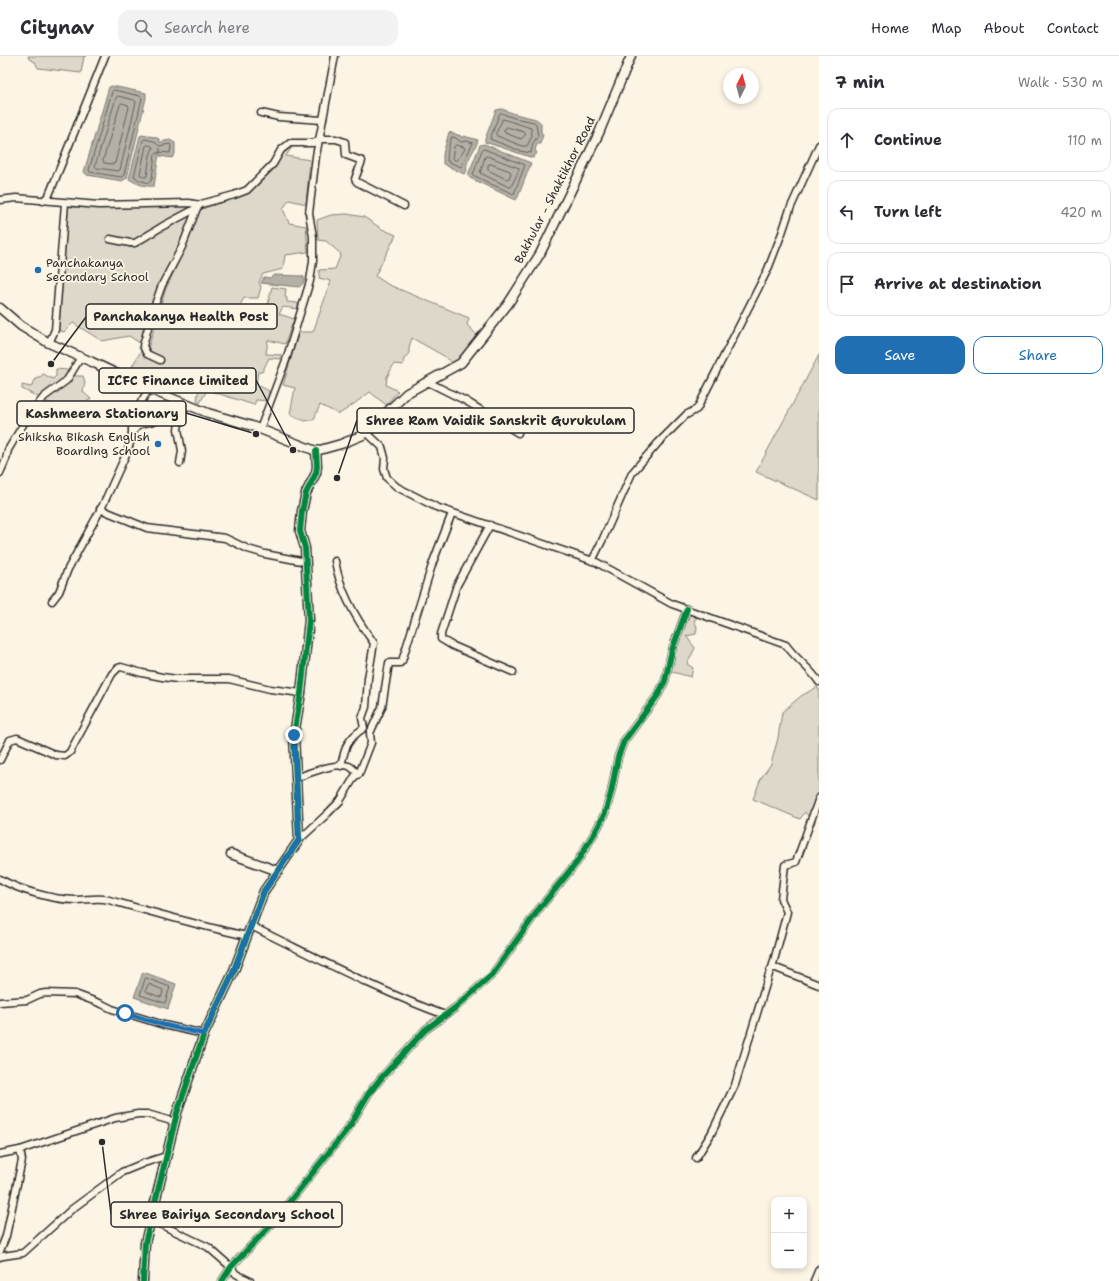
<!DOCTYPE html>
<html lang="en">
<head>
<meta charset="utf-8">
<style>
  body { margin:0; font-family:"Shantell Sans",sans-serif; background:#f2f2f3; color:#2b2b33 }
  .controls { position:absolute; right:12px; bottom:12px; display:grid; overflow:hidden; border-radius:8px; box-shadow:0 2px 6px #0003 }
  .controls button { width:36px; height:36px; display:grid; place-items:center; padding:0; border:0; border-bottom:1px solid #e1e1e2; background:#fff; color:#2b2b33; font:20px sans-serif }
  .compass { position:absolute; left:723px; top:12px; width:36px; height:36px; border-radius:50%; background:#fff; box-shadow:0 2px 6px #0003; rotate:6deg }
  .stop { position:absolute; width:12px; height:12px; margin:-9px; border:3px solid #1f6fb2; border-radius:50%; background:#fff }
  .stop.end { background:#1f6fb2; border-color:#fff; box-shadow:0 1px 4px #0008 }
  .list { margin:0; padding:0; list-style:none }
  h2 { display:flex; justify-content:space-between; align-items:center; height:52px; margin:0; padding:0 16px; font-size:17px }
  h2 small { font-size:13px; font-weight:400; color:#7c7c81 }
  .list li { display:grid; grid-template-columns:26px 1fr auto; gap:12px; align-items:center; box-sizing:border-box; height:64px; margin:0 8px 8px; padding:0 8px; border:1px solid #e1e1e2; border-radius:12px }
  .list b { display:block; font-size:15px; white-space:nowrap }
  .list em { font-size:13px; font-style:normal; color:#7c7c81 }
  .actions { display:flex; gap:8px; padding:12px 16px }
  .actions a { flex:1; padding:9px 0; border:1px solid #1f6fb2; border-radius:12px; text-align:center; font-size:14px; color:#1f6fb2 }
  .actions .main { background:#1f6fb2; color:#fff }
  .icon { flex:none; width:22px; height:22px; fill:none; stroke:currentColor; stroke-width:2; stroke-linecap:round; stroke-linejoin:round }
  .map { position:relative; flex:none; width:819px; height:1225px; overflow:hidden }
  header { display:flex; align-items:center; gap:24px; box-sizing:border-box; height:56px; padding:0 20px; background:#fff; border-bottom:1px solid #e1e1e2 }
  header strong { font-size:19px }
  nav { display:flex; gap:22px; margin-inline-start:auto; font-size:14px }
  .search { width:280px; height:36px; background:#f2f2f3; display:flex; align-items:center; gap:10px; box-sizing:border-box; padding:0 14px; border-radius:12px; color:#7c7c81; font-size:15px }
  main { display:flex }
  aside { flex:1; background:#fff }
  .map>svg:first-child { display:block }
</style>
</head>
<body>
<header>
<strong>Citynav</strong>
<div class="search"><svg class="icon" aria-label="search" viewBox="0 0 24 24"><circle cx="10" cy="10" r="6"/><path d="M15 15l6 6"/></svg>Search here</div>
<nav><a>Home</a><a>Map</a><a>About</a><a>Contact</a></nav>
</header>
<main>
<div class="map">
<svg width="819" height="1225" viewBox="0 0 819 1225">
  <rect width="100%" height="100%" fill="#fcf5e5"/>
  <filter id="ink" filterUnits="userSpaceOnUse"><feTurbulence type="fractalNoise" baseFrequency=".025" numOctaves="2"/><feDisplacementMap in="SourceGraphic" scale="8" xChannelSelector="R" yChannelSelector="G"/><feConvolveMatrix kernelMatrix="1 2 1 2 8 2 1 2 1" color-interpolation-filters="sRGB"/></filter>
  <g filter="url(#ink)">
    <g fill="#ded8ca" stroke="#84827a">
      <polygon points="28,0 86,0 84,0 81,17 38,12 35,6 29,3"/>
      <path d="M292,91L286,100L310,104L306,148L289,144L283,153L289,167L306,170L308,196L285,199L283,213L263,218L259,226L261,231L258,242H244L239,251L253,256H266L272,231L286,233L285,241L287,242V246L298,247V253L283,251L279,258L294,263L285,288L268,284L266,298L282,299L281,303L269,302L262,316H258L256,328L269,335V345L256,344L254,349L207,334L200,347L197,345L199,330C188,323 174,319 161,320L154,328L128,317L141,295L140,287L129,280L102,285L73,267L64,276L58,274L67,149L188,148L196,151L133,185L108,184L132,192L194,156L141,288L145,300L159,308L163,304L148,293L165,235L183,196L199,154L249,137L272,113L283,97Z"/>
      <polygon points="347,158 364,161 382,173 396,179 375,220 389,229 469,262 467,269 477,279 466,297 453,308 444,300 412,282 409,291 409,297 404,303 403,309 394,308 387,321 386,329 398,335 386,349 370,336 347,353 339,358 320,349 314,363 305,365 290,358 295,332 283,329 299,276 313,276 331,225 319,222 319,214 335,213 341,198 326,185 318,184 317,164 331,159"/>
      <polygon points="819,299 819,444 756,416"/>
      <polygon points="56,313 67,314 76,320 83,320 85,326 83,336 91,343 68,356 22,333 22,329 31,331 37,321 40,321 43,318 53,323 56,320"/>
      <polygon points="690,557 697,562 694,564 697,571 696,578 686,580 695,592 687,608 693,612 691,621 669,615 675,592"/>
      <polygon points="817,631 819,633 819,736 809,761 805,756 800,763 753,743 761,722 771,708 778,682 782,656 801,640"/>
    </g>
    <g fill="#b4b0a5" stroke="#7d7b74">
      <polygon points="112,30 146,37 146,42 127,122 122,125 87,119 84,116 109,31"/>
      <polygon points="502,53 515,58 536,63 541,67 541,76 543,79 540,88 537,88 535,94 537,97 533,102 485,86 485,83 496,54"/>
      <path d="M449,76L461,80L462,82L464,80L478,84C476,94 464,105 467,115L464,118L443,108V98Z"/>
      <path d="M142,79L155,81L159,83L160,86L170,84L175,87V98L172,102L160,100V92L154,130C144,131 137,128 129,123L140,80Z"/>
      <polygon points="484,88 531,107 518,141 516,144 470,122 468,119 480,89"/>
      <path d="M274,219L302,220L304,221C305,227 303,228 299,231L261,227L264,221L270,222Z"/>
      <polygon points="143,916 176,928 168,953 134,941"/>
    </g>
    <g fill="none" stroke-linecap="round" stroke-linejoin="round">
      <g stroke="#62605c" stroke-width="1">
        <polygon points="114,34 140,40 142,42 124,119 121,121 90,116 89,114 112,36"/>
        <polygon points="118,40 134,44 136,46 120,114 118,115 97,112 95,110 116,42"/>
        <polygon points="122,47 128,49 129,51 115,107 113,108 104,107 103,104 120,49"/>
        <polygon points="501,57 514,62 534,66 536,68 538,80 533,87 531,97 520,95 490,83 499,59"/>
        <polygon points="503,63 531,72 532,80 527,90 522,90 497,80 496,78"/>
        <polygon points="507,71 524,76 526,78 521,83 505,77 504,75"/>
        <polygon points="452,81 456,82 461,86 467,85 473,87 461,111 447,105 448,93"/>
        <polygon points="145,83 154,85 159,90 170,88 171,90 170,97 160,96 155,98 152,123 149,127 139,124 134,120 143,85"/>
        <polygon points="148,89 152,90 153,92 150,99 147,120 145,121 141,120 140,118 146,90"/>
        <polygon points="456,89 464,91 465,93 457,105 452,102 454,91"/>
        <polygon points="484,93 525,109 514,138 493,129 473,119 482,94"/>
        <polygon points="487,100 519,112 519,114 511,131 509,131 480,117 485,101"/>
        <polygon points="491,108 510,115 511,117 509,122 506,123 488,114 488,109"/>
        <polygon points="146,922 170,931 165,947 140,939 145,923"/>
        <polygon points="149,928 163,934 162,940 160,941 147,936 146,934"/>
      </g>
      <defs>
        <g id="street">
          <polyline points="261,57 279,61 322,64"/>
          <polyline points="319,83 336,83 345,86 346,99 362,105 355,123 357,126 404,150"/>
          <polyline points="0,144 16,142 99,149 189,147 200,149"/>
          <polyline points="43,145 49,139 105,0"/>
          <polyline points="110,183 130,187 135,187 163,170 197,152"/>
          <polyline points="49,287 55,274 65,147"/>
          <polyline points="160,304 147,298 143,290 152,257 162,229 182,191 197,152 201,148 234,139 247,134 273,108 281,94 290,87 313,87 318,85"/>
          <polyline points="428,326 466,345 518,377"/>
          <polyline points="260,373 286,304 310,225 313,205 313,181 309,157 316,100 335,0"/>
          <path d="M365,375L382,391L385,402L384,413L387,422L397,431L436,451L596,506L672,548L786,589C796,603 810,612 819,626"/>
          <path d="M132,378C139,366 142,368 154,365L155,362"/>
          <polyline points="180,407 182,395 178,373 180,362 187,348"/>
          <polyline points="0,417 6,403 8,394 27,362 44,341 67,324 81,301"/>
          <polyline points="100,453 147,472 225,482 248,493 265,498 306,506"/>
          <polyline points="490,469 457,529 441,578 441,583 451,589 513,616"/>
          <path d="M335,505C340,535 356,563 374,587L368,622L366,651L362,662L364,672C347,683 345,691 341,710"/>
          <polyline points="592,505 602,485 632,417 658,387 686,359 697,353 768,213 782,177 790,153 819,89"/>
          <polyline points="52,545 59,536 68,513 102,451 128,394 132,380 132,369 135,356 149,333"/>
          <polyline points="0,704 10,684 17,682 56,699 65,700 70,696 112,618 118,612 121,611 142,617 162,621 177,623 229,623 270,633 301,637"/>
          <path d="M297,722C308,717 337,706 349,710C353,712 356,716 359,718"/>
          <polyline points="299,784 326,759 340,745 355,720 359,718 371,687 370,677 382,651 389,607 400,607 402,605 433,506 452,457"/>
          <path d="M0,823C19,834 53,844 76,844C87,844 98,841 109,844C155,857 200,870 247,880"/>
          <path d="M251,870C315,901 378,935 445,959"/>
          <polyline points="772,912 787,856 781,843 785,809 796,806 819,742"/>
          <polyline points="0,946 27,944 40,938 46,937 75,938 102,948 112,953 164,969 204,978"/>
          <polyline points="0,1098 20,1094 115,1062 138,1058 147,1058 175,1066"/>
          <polyline points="696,1102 711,1078 735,1029 770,915 772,912 776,912 819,929"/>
          <polyline points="151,1164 208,1191 231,1211 236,1218 250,1225"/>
          <polyline points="0,1195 6,1180 22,1104 20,1094"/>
          <polyline points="0,1201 3,1200 23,1197 72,1153 122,1116 144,1107 166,1100"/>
          <polyline points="222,1225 231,1211 270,1170 287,1149 349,1071 369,1037 382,1021 425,974 455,952 492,919 539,853 577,806 597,773 605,757 611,737 618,701 624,685 658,639 665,625 672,594 687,553"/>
          <polyline points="814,1225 819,1213"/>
        </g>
        <g id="secondary">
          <polyline points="0,252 21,270 49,287 92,306 149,333 208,357 252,370 316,395"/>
          <polyline points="316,395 341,388 363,379 407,337 461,307 508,248 540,198 599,77 631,0"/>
          <polyline points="231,798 278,815"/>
          <polyline points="143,1225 145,1187 177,1057 204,978 233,917 264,835 299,784 294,679 301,637 309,564 305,492 300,475 302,455 306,437 316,417 317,410 316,395"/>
        </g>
      </defs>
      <use href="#street" stroke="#2b2b2b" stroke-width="9"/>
      <use href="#secondary" stroke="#2b2b2b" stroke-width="11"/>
      <use href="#street" stroke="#fcf5e5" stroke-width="6"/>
      <use href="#secondary" stroke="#fcf5e5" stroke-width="8"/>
      <defs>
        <g id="cycleway">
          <polyline points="143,1225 145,1187 177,1057 204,978 233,917 264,835 299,784 294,679 301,637 309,564 305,492 300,475 302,455 306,437 316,417 317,410 316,395"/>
          <polyline points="222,1225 231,1211 270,1170 287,1149 349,1071 369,1037 382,1021 425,974 455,952 492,919 539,853 577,806 597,773 605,757 611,737 618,701 624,685 658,639 665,625 672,594 687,553"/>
        </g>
      </defs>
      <use href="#cycleway" stroke="#fcf5e5" stroke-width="8"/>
      <use href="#cycleway" stroke="#00873e" stroke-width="6"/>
    </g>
  </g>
  <g fill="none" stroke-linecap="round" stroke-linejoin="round" filter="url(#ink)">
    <polyline stroke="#1f6fb2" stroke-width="5" points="125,957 164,969 204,978 233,917 264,835 299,784 294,679"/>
  </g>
  <g fill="#1f6fb2" stroke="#fcf5e5" stroke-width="1.5">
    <circle cx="38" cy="214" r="4"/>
    <circle cx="158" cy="388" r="4"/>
  </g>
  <g text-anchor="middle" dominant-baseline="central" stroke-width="3.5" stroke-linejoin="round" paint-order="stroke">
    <g font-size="12" fill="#2b2b2b" stroke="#fcf5e5">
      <text transform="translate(555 134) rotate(-63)">Bakhular - Shaktikhor Road</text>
    </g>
    <g font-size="12" fill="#2b2b2b" stroke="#fcf5e5" text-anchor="start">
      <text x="46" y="207">Panchakanya<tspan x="46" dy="14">Secondary School</tspan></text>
      <text x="150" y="381" text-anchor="end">Shiksha Bikash English<tspan x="150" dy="14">Boarding School</tspan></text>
    </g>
  </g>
  <path fill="none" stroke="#2b2b2b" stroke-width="1.5" d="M51 308L86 261M293 394L256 324M256 378L186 357M337 422L357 364M102 1086L111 1158"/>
  <g fill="#2b2b2b" stroke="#fcf5e5" stroke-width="1.5">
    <circle cx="51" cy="308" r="4"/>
    <circle cx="293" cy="394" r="4"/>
    <circle cx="256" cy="378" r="4"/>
    <circle cx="337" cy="422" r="4"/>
    <circle cx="102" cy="1086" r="4"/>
  </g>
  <g fill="#fcf5e5" stroke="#2b2b2b" stroke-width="1.5">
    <rect x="86" y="248" width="191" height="25" rx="4"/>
    <rect x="99" y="312" width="157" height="25" rx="4"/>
    <rect x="17" y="345" width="169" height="25" rx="4"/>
    <rect x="357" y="352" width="277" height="25" rx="4"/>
    <rect x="111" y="1146" width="231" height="25" rx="4"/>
  </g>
  <g font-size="13" text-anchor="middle" font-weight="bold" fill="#2b2b2b">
    <text x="181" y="265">Panchakanya Health Post</text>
    <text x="178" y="329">ICFC Finance Limited</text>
    <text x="102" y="362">Kashmeera Stationary</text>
    <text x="496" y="369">Shree Ram Vaidik Sanskrit Gurukulam</text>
    <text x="227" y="1163">Shree Bairiya Secondary School</text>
  </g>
</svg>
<div class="controls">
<button>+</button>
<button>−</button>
</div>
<svg class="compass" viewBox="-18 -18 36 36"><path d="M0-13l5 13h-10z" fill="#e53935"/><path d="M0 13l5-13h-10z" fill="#7c7c81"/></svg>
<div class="stop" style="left:125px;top:957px"></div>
<div class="stop end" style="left:294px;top:679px"></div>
</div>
<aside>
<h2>7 min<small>Walk · 530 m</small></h2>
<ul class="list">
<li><svg class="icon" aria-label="ahead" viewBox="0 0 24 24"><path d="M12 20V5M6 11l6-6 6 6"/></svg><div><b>Continue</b></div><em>110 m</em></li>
<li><svg class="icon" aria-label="left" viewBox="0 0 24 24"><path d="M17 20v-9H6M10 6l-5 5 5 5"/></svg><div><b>Turn left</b></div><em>420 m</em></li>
<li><svg class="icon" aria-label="arrive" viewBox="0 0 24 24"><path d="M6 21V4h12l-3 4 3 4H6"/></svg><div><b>Arrive at destination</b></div></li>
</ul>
<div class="actions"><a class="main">Save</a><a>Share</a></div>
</aside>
</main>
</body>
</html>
